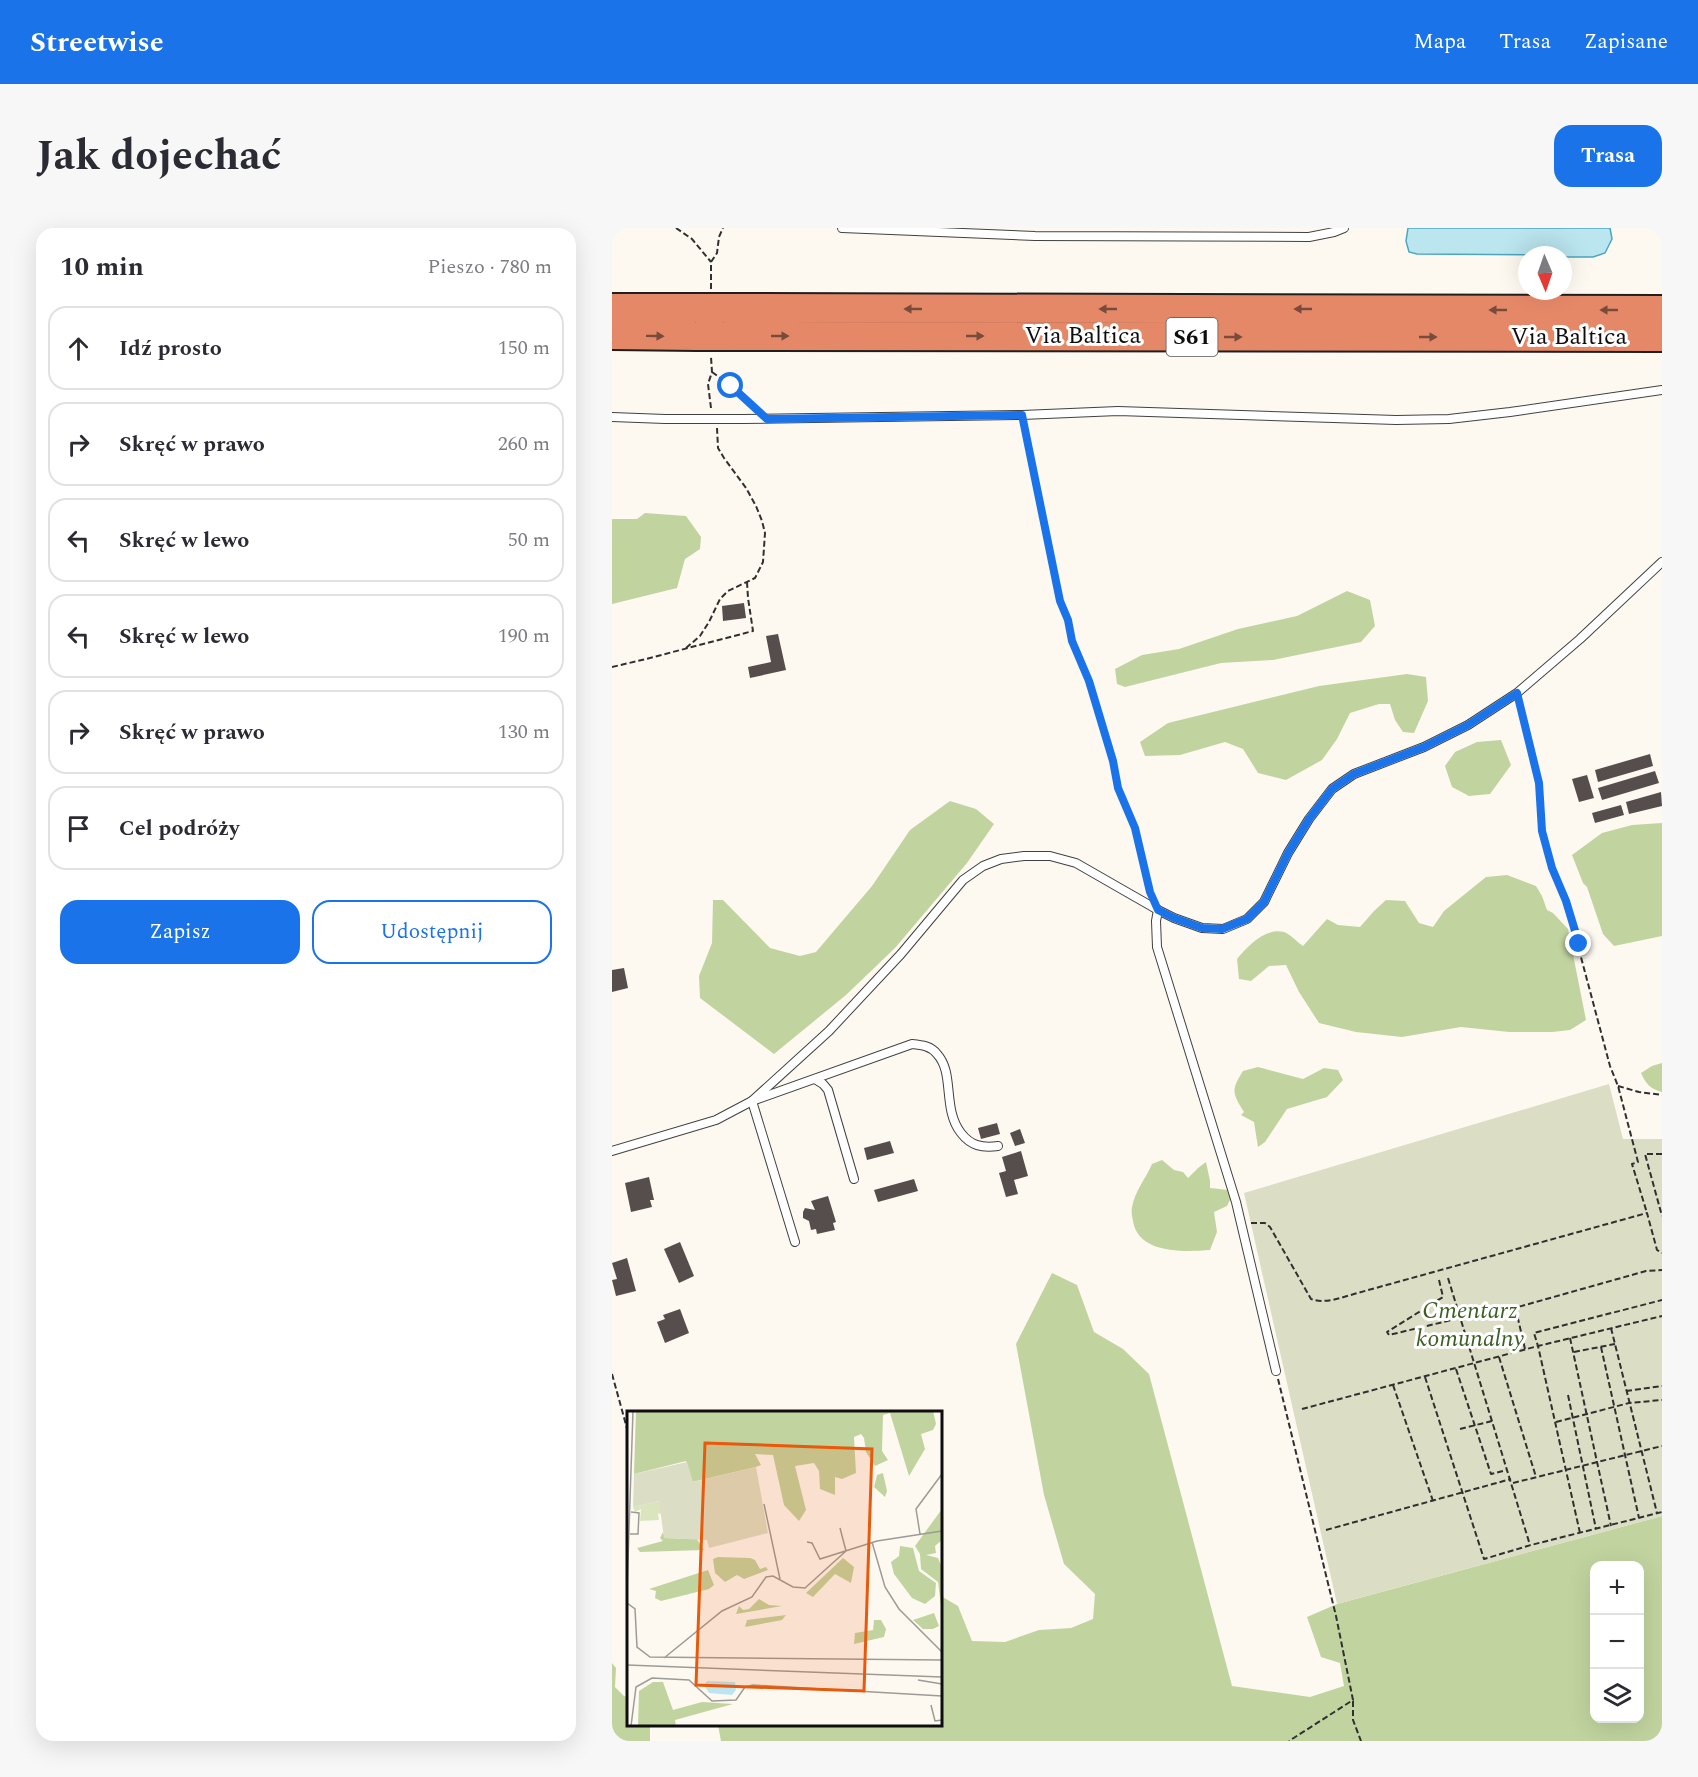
<!DOCTYPE html>
<html lang="pl">
<head>
<meta charset="utf-8">
<style>
  body { margin:0; font-family:Spectral,serif; background:#f7f7f7; color:#2b2b33 }
  .controls { position:absolute; right:18px; bottom:18px; display:grid; overflow:hidden; border-radius:12px; box-shadow:0 6px 24px #0002 }
  .controls button { width:54px; height:54px; display:grid; place-items:center; padding:0; border:0; border-bottom:2px solid #e1e1e2; background:#fff; color:#2b2b33; font:30px sans-serif }
  .compass { position:absolute; left:906px; top:18px; width:54px; height:54px; border-radius:50%; background:#fff; box-shadow:0 6px 24px #0002; rotate:178deg }
  .stop { position:absolute; width:18px; height:18px; margin:-14px; border:4px solid #1a73e8; border-radius:50%; background:#fff }
  .stop.end { background:#1a73e8; border-color:#fff; box-shadow:0 2px 6px #0008 }
  .list { margin:0; padding:0; list-style:none }
  h2 { display:flex; justify-content:space-between; align-items:center; height:78px; margin:0; padding:0 24px; font-size:26px }
  h2 small { font-size:20px; font-weight:400; color:#7c7c81 }
  .list li { display:grid; grid-template-columns:39px 1fr auto; gap:18px; align-items:center; box-sizing:border-box; height:84px; margin:0 12px 12px; padding:0 12px; border:2px solid #e1e1e2; border-radius:18px }
  .list b { display:block; font-size:22px; white-space:nowrap }
  .list em { font-size:20px; font-style:normal; color:#7c7c81 }
  .actions { display:flex; gap:12px; padding:18px 24px }
  .actions a { flex:1; padding:14px 0; border:2px solid #1a73e8; border-radius:18px; text-align:center; font-size:21px; color:#1a73e8 }
  .actions .main { background:#1a73e8; color:#fff }
  .icon { flex:none; width:33px; height:33px; fill:none; stroke:currentColor; stroke-width:2; stroke-linecap:round; stroke-linejoin:round }
  .map { position:relative; flex:none; width:1050px; height:1513px; overflow:hidden; border-radius:18px }
  header { display:flex; align-items:center; gap:36px; box-sizing:border-box; height:84px; padding:0 30px; background:#1a73e8; color:#fff }
  header strong { font-size:28px }
  nav { display:flex; gap:33px; margin-inline-start:auto; font-size:21px }
  .intro { display:flex; align-items:center; justify-content:space-between; box-sizing:border-box; height:144px; padding:0 36px }
  h1 { margin:0; font-size:42px }
  .button { padding:15px 27px; border-radius:18px; background:#1a73e8; color:#fff; font-size:21px; font-weight:700 }
  main { display:flex; gap:36px; padding:0 36px }
  aside { flex:1; background:#fff; border-radius:18px; box-shadow:0 6px 24px #0002 }
  .map>svg:first-child { display:block }
</style>
</head>
<body>
<header>
<strong>Streetwise</strong>
<nav><a>Mapa</a><a>Trasa</a><a>Zapisane</a></nav>
</header>
<div class="intro"><h1>Jak dojechać</h1><a class="button">Trasa</a></div>
<main>
<aside>
<h2>10 min<small>Pieszo · 780 m</small></h2>
<ul class="list">
<li><svg class="icon" aria-label="ahead" viewBox="0 0 24 24"><path d="M12 20V5M6 11l6-6 6 6"/></svg><div><b>Idź prosto</b></div><em>150 m</em></li>
<li><svg class="icon" aria-label="right" viewBox="0 0 24 24"><path d="M7 20v-9h11M14 6l5 5-5 5"/></svg><div><b>Skręć w prawo</b></div><em>260 m</em></li>
<li><svg class="icon" aria-label="left" viewBox="0 0 24 24"><path d="M17 20v-9H6M10 6l-5 5 5 5"/></svg><div><b>Skręć w lewo</b></div><em>50 m</em></li>
<li><svg class="icon" aria-label="left" viewBox="0 0 24 24"><path d="M17 20v-9H6M10 6l-5 5 5 5"/></svg><div><b>Skręć w lewo</b></div><em>190 m</em></li>
<li><svg class="icon" aria-label="right" viewBox="0 0 24 24"><path d="M7 20v-9h11M14 6l5 5-5 5"/></svg><div><b>Skręć w prawo</b></div><em>130 m</em></li>
<li><svg class="icon" aria-label="arrive" viewBox="0 0 24 24"><path d="M6 21V4h12l-3 4 3 4H6"/></svg><div><b>Cel podróży</b></div></li>
</ul>
<div class="actions"><a class="main">Zapisz</a><a>Udostępnij</a></div>
</aside>
<div class="map">
<svg width="1050" height="1513" viewBox="0 0 1050 1513">
  <rect width="100%" height="100%" fill="#fdf9f1"/>
  <g fill="#c1d49f" fill-rule="evenodd">
    <polygon points="33,285 74,288 89,309 88,321 73,331 65,360 0,376 0,291 25,291"/>
    <polygon points="735,363 758,372 763,398 749,414 661,432 609,435 513,459 505,456 503,441 530,427 567,421 626,401 685,388"/>
    <polygon points="795,446 814,449 816,473 802,505 791,504 783,492 778,476 767,476 738,485 725,511 710,532 674,552 646,545 631,521 613,514 568,527 533,528 528,514 556,495 707,458"/>
    <polygon points="889,512 899,537 878,566 857,568 840,559 833,538 843,524 865,514"/>
    <polygon points="338,573 364,581 382,596 355,635 283,720 234,767 162,826 88,770 87,748 100,715 101,672 111,672 158,720 188,728 204,724 260,658 298,602"/>
    <polygon points="1050,595 1050,708 1002,718 991,706 975,659 971,655 960,627 990,605 1020,597"/>
    <path d="M895,647L924,658L930,668L935,682L941,685L956,701L974,792L958,802L940,804H897L849,799L790,809L744,804L707,795L687,764L674,737L657,738L639,753L627,751L625,731C635,719 653,699 672,704C678,706 685,714 691,718L715,691L726,697L748,699L762,683L774,672L793,673L807,695L821,699L832,683L874,649Z"/>
    <path d="M1050,835V864C1038,861 1034,856 1029,845L1040,838Z"/>
    <path d="M646,839L691,851L712,840L726,842L731,852L715,869L675,881L653,914L646,919L642,894L629,887L632,884C620,865 619,862 631,843Z"/>
    <path d="M550,932L562,942L571,944L576,950L586,940L594,934L598,953V960L616,962L619,970L615,978L602,984L605,1004L598,1022C572,1024 526,1026 521,993C520,988 519,983 520,979C523,963 534,950 540,936Z"/>
    <path d="M440,1045L465,1057L482,1104L511,1121L537,1146L620,1458L698,1469L732,1458L728,1435L709,1429L695,1389L725,1376L1050,1288V1513H109L106,1497L328,1496L329,1368L346,1378L360,1413L393,1414L427,1402L459,1400L481,1391L483,1366L452,1336L432,1267L404,1116ZM982,1338H1028V1490H982Z"/>
    <polygon points="0,1435 4,1440 3,1459 12,1468 16,1469 16,1496 38,1497 38,1513 0,1513"/>
  </g>
  <polygon fill="#dbdec4" points="997,856 1011,911 1050,911 1050,1288 725,1376 632,965"/>
  <polygon fill="#bbe6f0" stroke="#4aa7bf" stroke-width="1.5" points="796,0 998,0 1000,11 993,25 981,29 951,29 951,27 805,26 797,24 794,13"/>
  <g fill="#564e4c">
    <polygon points="132,375 134,390 111,393 110,378"/>
    <polygon points="166,406 174,442 138,450 136,439 159,434 154,408"/>
    <polygon points="1038,526 1041,538 986,554 983,542"/>
    <polygon points="1043,543 1047,555 990,572 986,560"/>
    <polygon points="975,547 982,570 967,574 960,551"/>
    <polygon points="1049,564 1050,578 1017,586 1014,574"/>
    <polygon points="1009,577 1012,587 983,595 980,585"/>
    <polygon points="12,740 16,760 0,764 0,742"/>
    <polygon points="385,895 388,906 369,911 366,900"/>
    <polygon points="408,901 413,915 403,918 398,905"/>
    <polygon points="278,913 282,925 255,932 252,920"/>
    <polygon points="409,923 416,948 402,952 406,966 394,969 387,945 394,943 390,929"/>
    <polygon points="37,949 42,972 38,972 40,979 19,984 13,955"/>
    <polygon points="302,951 306,963 266,974 262,962"/>
    <polygon points="216,968 224,994 221,995 223,1002 205,1006 204,1001 199,1002 197,993 191,990 191,984 193,980 203,982 199,973"/>
    <polygon points="68,1014 82,1048 67,1055 52,1021"/>
    <polygon points="15,1030 24,1063 4,1068 0,1052 5,1051 0,1035"/>
    <polygon points="68,1081 77,1105 53,1115 45,1094 53,1091 51,1087"/>
  </g>
  <g fill="none" stroke-linecap="round" stroke-linejoin="round">
    <defs>
      <g id="service">
        <polyline points="230,0 423,8 697,9 722,4 732,0"/>
        <polyline points="0,189 53,191 131,191 410,187 506,183 784,192 837,191 898,184 1050,162"/>
        <polyline points="546,682 544,693 545,719 624,974 664,1143"/>
        <polyline points="203,851 211,856 216,862 242,951"/>
        <polyline points="140,873 217,803 289,726 351,652 371,638 389,631 412,628 438,628 464,635 546,682 562,690 590,700 611,701 635,691 652,674 676,625 697,591 720,561 742,546 812,519 856,497 905,465 968,411 1050,334"/>
        <polyline points="140,873 183,1014"/>
        <path d="M0,923L104,892L140,873L300,816C310,817 319,818 325,826C343,845 330,881 349,905C359,918 370,920 386,918"/>
      </g>
      <g id="motorway">
        <polyline points="0,80 83,80"/>
        <polyline points="112,80 1050,82"/>
        <polyline points="0,107 85,108"/>
        <polyline points="110,108 1050,109"/>
      </g>
    </defs>
    <use href="#service" stroke="#414141" stroke-width="10"/>
    <use href="#motorway" stroke="#1f1f1f" stroke-width="32"/>
    <g stroke="#303030" stroke-width="2" stroke-dasharray="6 3" stroke-linecap="butt">
      <polyline points="64,0 80,11 99,34"/>
      <polyline points="99,61 99,34 105,25 107,9 111,0"/>
      <polyline points="100,144 119,158 141,180"/>
      <polyline points="99,180 96,156 100,144 99,129"/>
      <polyline points="412,198 448,373 456,392 460,413 476,453 501,533 506,560 523,600 538,666"/>
      <polyline points="74,420 88,408 97,394 108,371 116,363 143,350 151,334 153,305 150,293 144,278 134,260 112,230 106,220 105,200"/>
      <polyline points="0,439 34,431 141,403 136,370 135,354"/>
      <polyline points="908,477 927,555 930,603 940,640 954,673 998,838 1006,858 1026,934 1020,936 1035,985"/>
      <polyline points="1006,858 1027,864 1050,867"/>
      <polyline points="1050,926 1033,926 1050,988"/>
      <path d="M639,995H653L658,999L699,1071C713,1076 728,1070 742,1066L1035,985L1045,1022L1050,1025"/>
      <polyline points="836,1050 918,1317"/>
      <polyline points="827,1052 831,1069 775,1104 777,1107 848,1090"/>
      <polyline points="999,1100 1045,1285"/>
      <polyline points="958,1110 999,1298"/>
      <polyline points="989,1119 1027,1290"/>
      <polyline points="913,1121 904,1082 906,1079 1034,1043 1050,1042"/>
      <polyline points="962,1124 1003,1116"/>
      <polyline points="887,1129 924,1249"/>
      <polyline points="844,1141 879,1246 895,1242"/>
      <polyline points="0,1146 16,1204"/>
      <polyline points="813,1149 872,1331 919,1317 1050,1284"/>
      <polyline points="666,1151 724,1388 741,1472 677,1513"/>
      <polyline points="781,1157 821,1273"/>
      <polyline points="1014,1163 1050,1158"/>
      <polyline points="956,1167 984,1301"/>
      <polyline points="690,1181 926,1118 1050,1088"/>
      <polyline points="944,1194 1017,1175 1050,1172"/>
      <polyline points="848,1201 880,1193"/>
      <polyline points="901,1255 1050,1218"/>
      <polyline points="714,1302 899,1251"/>
      <polyline points="968,1305 926,1118 922,1105 1050,1072"/>
      <polyline points="741,1473 741,1492 749,1513"/>
    </g>
    <use href="#service" stroke="#fff" stroke-width="8"/>
    <use href="#motorway" stroke="#e48868" stroke-width="28"/>
    <defs>
      <g id="motorway-bridge">
        <polyline points="83,80 112,80"/>
        <polyline points="85,108 110,108"/>
      </g>
    </defs>
    <use href="#motorway-bridge" stroke="#1f1f1f" stroke-width="32" stroke-linecap="butt"/>
    <use href="#motorway-bridge" stroke="#e48868" stroke-width="28"/>
  </g>
  <defs><path id="oneway-solid" d="M-6-.8H1V-3.2L6.5 0L1 3.2V.8H-6Z" transform="scale(1.5)"/></defs>
  <g fill="#794b3b">
    <use href="#oneway-solid" transform="translate(301 81) rotate(-180)"/>
    <use href="#oneway-solid" transform="translate(496 81) rotate(-180)"/>
    <use href="#oneway-solid" transform="translate(691 81) rotate(-180)"/>
    <use href="#oneway-solid" transform="translate(886 82) rotate(-180)"/>
    <use href="#oneway-solid" transform="translate(997 82) rotate(-180)"/>
    <use href="#oneway-solid" transform="translate(43 108) rotate(1)"/>
    <use href="#oneway-solid" transform="translate(168 108)"/>
    <use href="#oneway-solid" transform="translate(363 108)"/>
    <use href="#oneway-solid" transform="translate(621 109)"/>
    <use href="#oneway-solid" transform="translate(816 109)"/>
  </g>
  <g fill="none" stroke-linecap="round" stroke-linejoin="round">
    <polyline stroke="#1a73e8" stroke-width="8" points="119,158 155,191 410,187 448,373 456,392 460,413 477,453 501,533 506,560 523,600 538,664 546,682 562,690 590,700 610,701 635,691 652,674 676,625 697,591 720,561 742,546 812,519 856,497 905,465 927,555 930,603 940,640 954,673 967,716"/>
  </g>
  <g text-anchor="middle" dominant-baseline="central" stroke-width="6" stroke-linejoin="round" paint-order="stroke">
    <rect fill="#fff" stroke="#565656" stroke-width="1.5" x="554.5" y="90" width="51" height="38" rx="4.5"/>
    <g font-size="22" font-weight="bold" fill="#0e0e0e">
      <text x="580" y="109">S61</text>
    </g>
    <g font-size="24" fill="#0e0e0e" stroke="#fff">
      <text x="471" y="108">Via Baltica</text>
      <text x="957" y="109">Via Baltica</text>
    </g>
    <g font-size="24" font-style="italic" fill="#3d5f25" stroke="#fff">
      <text x="858" y="1083">Cmentarz<tspan x="858" dy="28">komunalny</tspan></text>
    </g>
  </g>
  <g transform="translate(15 1183)">
    <rect width="315" height="315" fill="#fdf9f1"/>
    <path d="M32,90L35,102L31,103L32,109L13,110L14,98L8,101L6,96Z" fill="#dae5be"/>
    <path d="M9,0H306L309,13L306,19L294,23L298,38L282,65L263,2L256,4L255,40L261,49L248,55L239,41L237,27L234,23L227,26L229,62L215,68L208,66V84L193,78L192,60L187,52L168,55L179,99L172,110L157,94L146,44L128,43L134,54L129,56L65,71L59,50L7,63ZM256,62L260,80L258,86L247,76L250,64ZM315,98V129L308,135L309,142L299,144L311,147L315,157V202L311,171L294,158L293,143L288,135ZM36,121L38,127L70,128L77,139L13,141L10,137L36,130L33,127ZM273,135L286,137L292,160L309,172L308,185L298,193L285,187L267,163L264,151L272,145ZM91,146L123,147L128,149L133,158L139,156L141,159L117,168L110,164L98,171L88,162L86,148ZM216,147L227,156L224,172L208,163L186,186L179,182ZM81,159L87,174L82,178L34,190L28,187L29,180L22,178ZM132,188L142,194L155,195L109,203L112,195L116,199L122,198ZM307,202L312,215L306,218H296L286,209ZM159,204L155,209L118,216L120,209ZM247,209H254L259,218L257,226L227,233L228,222L246,219ZM26,271H36L46,299L75,291L106,293L48,309L49,315H11L12,280Z" fill="#c1d49f"/>
    <path d="M60,51L66,71L129,56L141,122L82,137L80,129L37,127L32,90L6,96L7,63Z" fill="#dbdec4"/>
    <path d="M80,270L108,271L109,279L105,284L82,282L77,274Z" fill="#bbe6f0"/>
    <path fill="none" stroke="#9d9b96" stroke-width="1.5" d="M137,93L153,168M213,117L219,140M3,123H11L12,102L4,101M293,123L289,98L315,63M180,131L185,132L193,148L250,130L315,120M245,131L258,176L272,198L315,241M0,178L6,0M0,192L8,198L10,236L23,246L315,249M37,247L95,200L125,186L139,166L146,165L166,176L178,177L219,140M0,254L315,266M291,269L315,273M304,294L308,310L315,309M4,315L9,276L25,267L62,269L85,290L109,289L118,276L126,274L315,285"/>
    <path fill="#e8590c" fill-opacity="0.15" stroke="#e8590c" stroke-width="3" d="M78,32L245,38L237,280L69,274Z"/>
    <rect width="315" height="315" fill="none" stroke="#0e0e0e" stroke-width="3"/>
  </g>
</svg>
<div class="controls">
<button>+</button>
<button>−</button>
<button><svg class="icon" aria-label="layers" viewBox="0 0 24 24"><path d="M12 4l9 5-9 5-9-5zM3 14l9 5 9-5"/></svg></button>
</div>
<svg class="compass" viewBox="-18 -18 36 36"><path d="M0-13l5 13h-10z" fill="#e53935"/><path d="M0 13l5-13h-10z" fill="#7c7c81"/></svg>
<div class="stop" style="left:119px;top:158px"></div>
<div class="stop end" style="left:967px;top:716px"></div>
</div>
</main>
</body>
</html>
